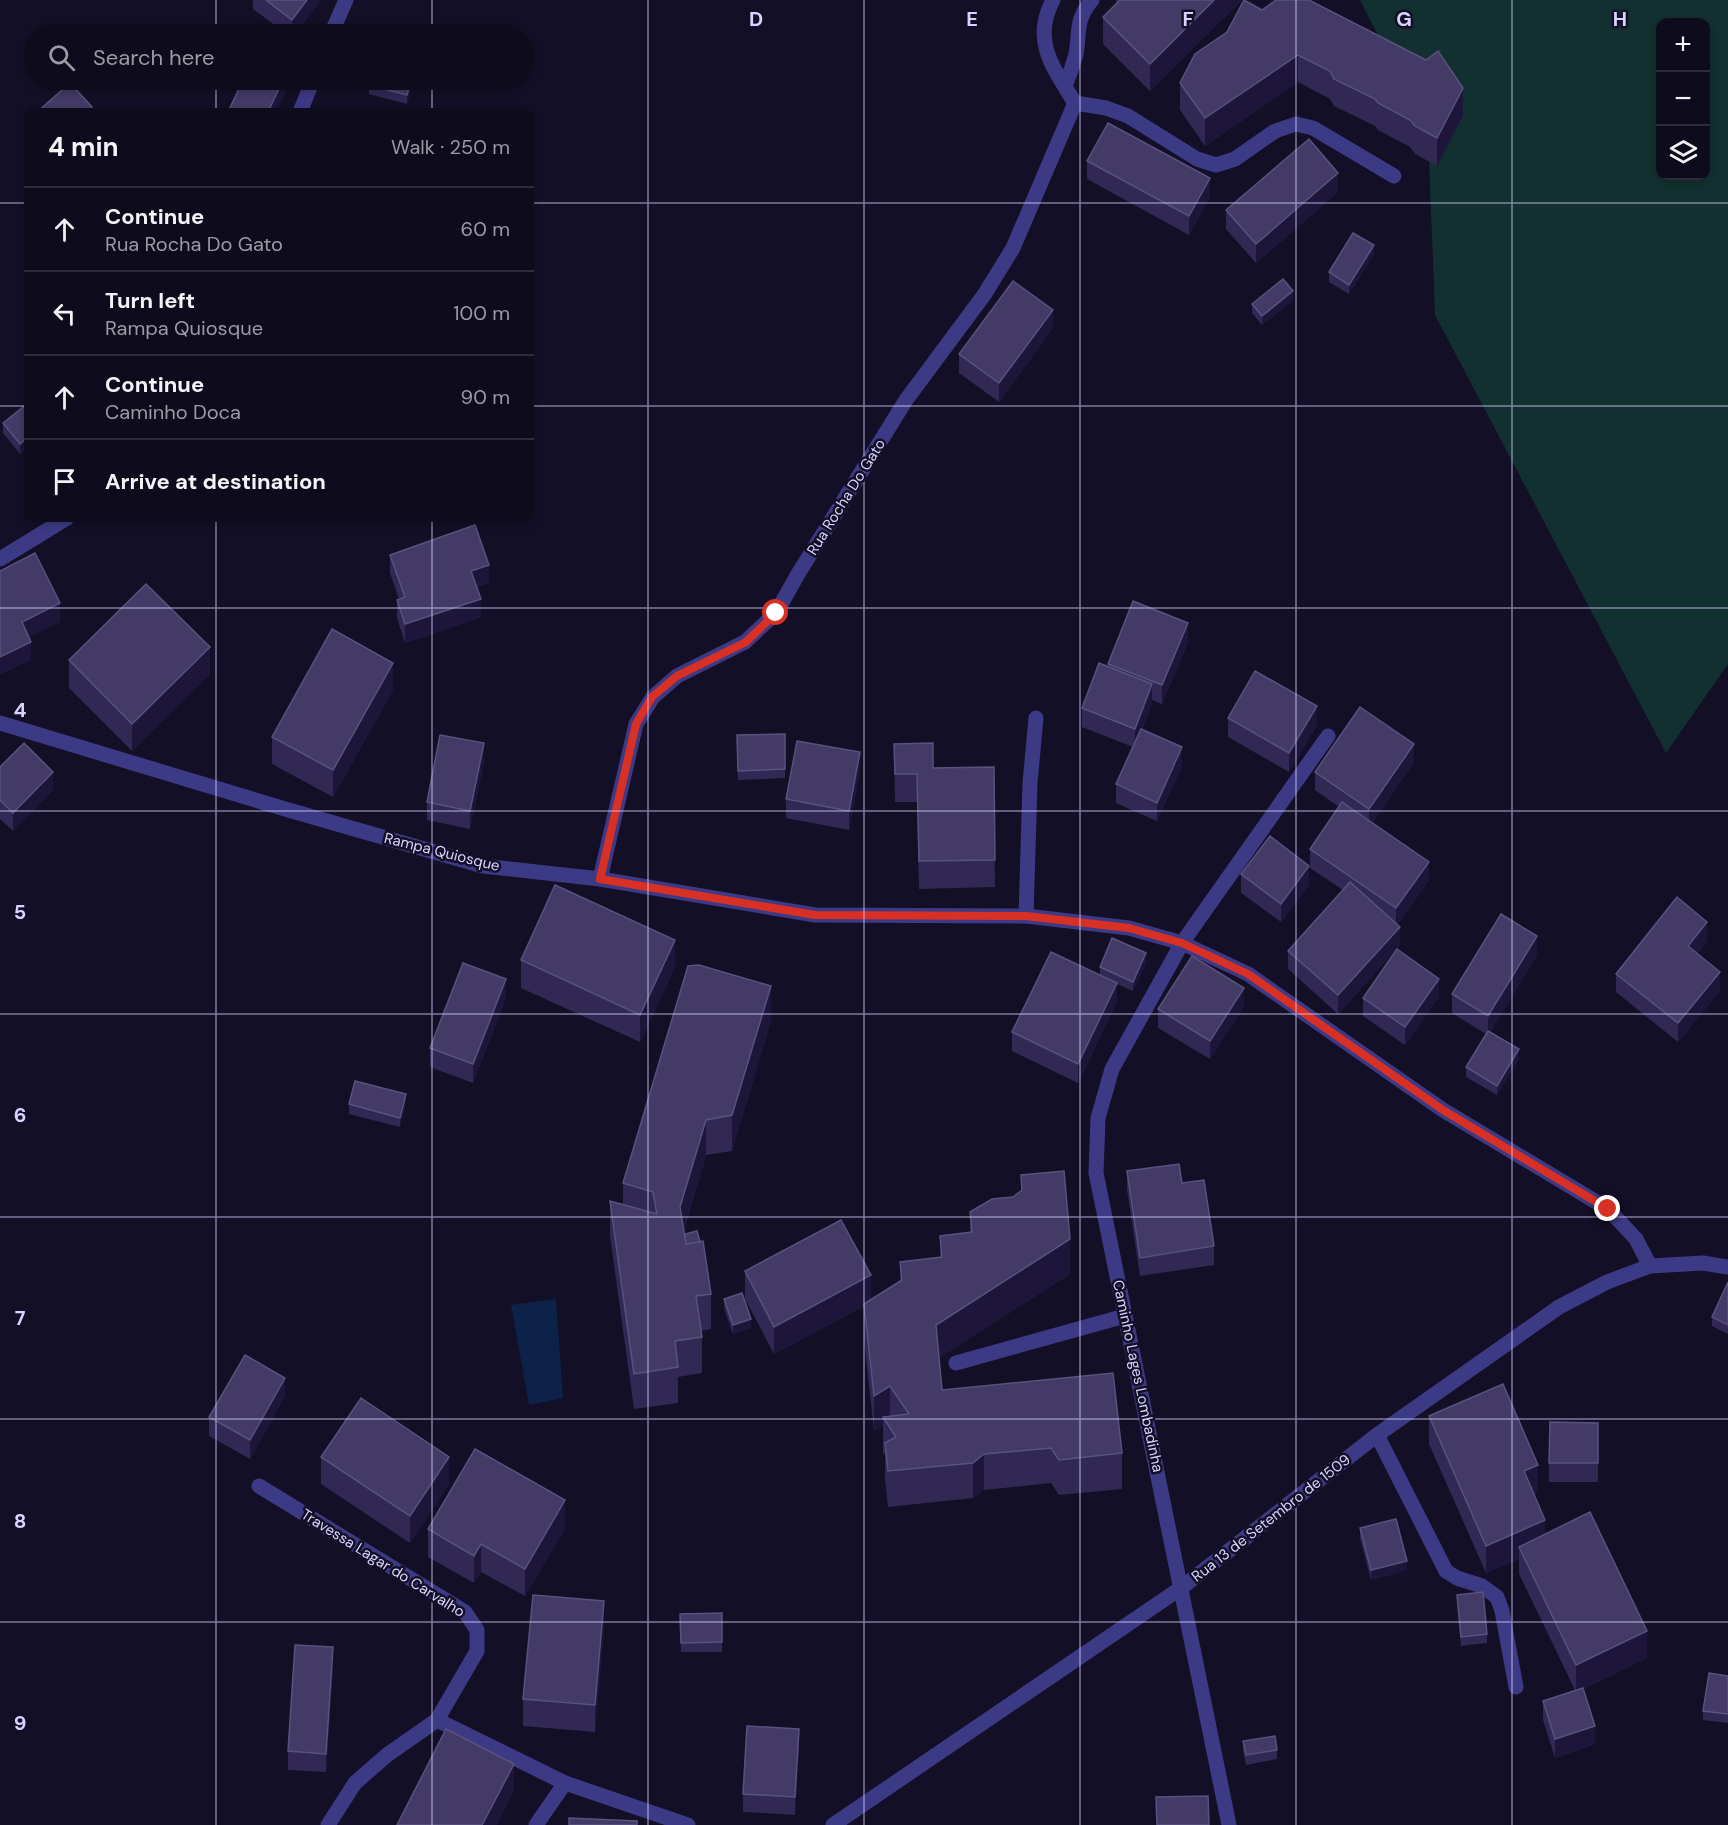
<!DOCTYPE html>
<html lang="en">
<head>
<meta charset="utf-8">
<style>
  body { margin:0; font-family:"DM Sans",sans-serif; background:#1c1929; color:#f1f3f6 }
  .controls { position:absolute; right:18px; top:18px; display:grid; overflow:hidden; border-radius:12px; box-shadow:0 3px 9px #0003 }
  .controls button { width:54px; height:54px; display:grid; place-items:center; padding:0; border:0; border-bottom:2px solid #2e2b3b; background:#0e0b1c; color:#f1f3f6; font:30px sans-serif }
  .stop { position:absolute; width:18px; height:18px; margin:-14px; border:4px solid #d93025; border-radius:50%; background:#fff }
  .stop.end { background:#d93025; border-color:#fff; box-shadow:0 2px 6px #0008 }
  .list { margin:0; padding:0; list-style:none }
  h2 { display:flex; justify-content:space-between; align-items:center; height:78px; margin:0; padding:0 24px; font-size:26px }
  h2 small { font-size:20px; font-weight:400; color:#9b9ba3 }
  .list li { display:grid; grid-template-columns:39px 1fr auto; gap:18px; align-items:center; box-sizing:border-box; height:84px; padding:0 24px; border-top:2px solid #2e2b3b }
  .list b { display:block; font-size:22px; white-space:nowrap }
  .list p { margin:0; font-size:20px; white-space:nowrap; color:#9b9ba3 }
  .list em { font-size:20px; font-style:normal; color:#9b9ba3 }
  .icon { flex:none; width:33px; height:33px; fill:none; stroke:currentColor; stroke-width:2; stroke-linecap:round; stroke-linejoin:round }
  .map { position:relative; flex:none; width:1728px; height:1825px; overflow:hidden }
  .search { position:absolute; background:#0e0b1c; box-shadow:0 3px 9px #0003; left:24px; top:24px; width:510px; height:66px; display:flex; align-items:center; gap:15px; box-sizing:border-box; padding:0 21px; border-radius:33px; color:#9b9ba3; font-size:22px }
  .panel { position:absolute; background:#0e0b1c; box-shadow:0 3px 9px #0003; left:24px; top:108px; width:510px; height:414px; border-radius:12px }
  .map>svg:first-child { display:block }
</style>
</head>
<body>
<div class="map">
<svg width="1728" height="1825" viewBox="0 0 1728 1825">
  <rect width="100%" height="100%" fill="#130f26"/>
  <path fill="#12302f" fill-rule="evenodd" d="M1360,0H1728V664L1666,753L1435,315L1428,133ZM1660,22H1706V176H1660Z"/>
  <polygon fill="#0c2248" points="556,1299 563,1398 529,1405 511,1305"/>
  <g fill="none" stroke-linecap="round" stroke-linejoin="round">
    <g stroke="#3d3a85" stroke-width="15">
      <polyline points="331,34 346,0"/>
      <polyline points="300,112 313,80"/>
      <polyline points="0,559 67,518"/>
      <polyline points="1026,916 1030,783 1036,718"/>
      <polyline points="1182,943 1328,736"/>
      <polyline points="956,1363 1125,1316"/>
    </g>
    <g stroke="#3d3a85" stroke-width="15">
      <path d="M1053,0C1031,41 1054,69 1075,103"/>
      <path d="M1065,86C1069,76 1073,65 1076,54C1080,31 1075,20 1092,0"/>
      <polyline points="1075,103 1106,108 1128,116 1197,159 1216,165 1235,159 1275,131 1296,124 1313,128 1394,176"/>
      <polyline points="0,723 292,811 483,866 600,879 815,915 1026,916 1129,928 1182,943 1248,974 1443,1110 1608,1209 1636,1239 1650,1266"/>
      <polyline points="600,879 636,724 653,697 677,676 745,642 776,613 798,574 906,400 984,295 1013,248 1075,103"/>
      <polyline points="1182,943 1112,1069 1098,1118 1096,1173 1229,1825"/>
      <polyline points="1377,1435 1446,1571 1457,1578 1482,1586 1497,1597 1502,1611 1516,1687"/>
      <polyline points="259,1486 465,1612 477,1630 477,1651 437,1720"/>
      <polyline points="328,1825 355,1783 387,1755 437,1720 565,1783 688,1825"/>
      <polyline points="536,1825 565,1783"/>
      <polyline points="833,1825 1181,1588 1377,1435 1559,1307 1607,1282 1650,1266 1703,1263 1728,1267"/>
    </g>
  </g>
  <g fill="#312854">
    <polygon points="253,0 319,0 319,3 295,34 287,34 253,9"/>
    <polygon points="1116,0 1242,0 1150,91 1103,44 1103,17 1116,4"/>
    <polygon points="1244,0 1463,115 1437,166 1415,154 1410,147 1378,130 1375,126 1334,106 1330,99 1298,82 1205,146 1180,110 1180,83 1227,32"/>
    <polygon points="413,80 407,104 369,94 369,85"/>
    <polygon points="1087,161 1210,196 1189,235 1087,179"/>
    <polygon points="1338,192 1256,263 1226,229 1226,210"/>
    <polygon points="1374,254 1349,294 1329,282 1329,272"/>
    <polygon points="1293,301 1262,325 1252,313 1252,304"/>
    <polygon points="1053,328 999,402 959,373 959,354"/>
    <polygon points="28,403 28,447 20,454 3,433 3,423"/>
    <polygon points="390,555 489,583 477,587 481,617 405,643 397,618 397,600 399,599 390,573"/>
    <polygon points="1188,642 1162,704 1152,700 1152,703 1142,730 1182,766 1157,821 1116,803 1116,784 1133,747 1082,727 1082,708 1108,667 1108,664"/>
    <polygon points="69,660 210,674 132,751 69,688"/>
    <polygon points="393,690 333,797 272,764 272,737"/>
    <polygon points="1228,718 1317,725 1289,772 1228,737"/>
    <polygon points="785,734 785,778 738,780 737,735"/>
    <polygon points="894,744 933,768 994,767 995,887 919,889 917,802 895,802"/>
    <polygon points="484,762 470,829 427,820 427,802"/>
    <polygon points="1414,762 1372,823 1429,880 1397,925 1400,945 1338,1014 1288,969 1288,951 1343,890 1310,868 1310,849 1339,807 1315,790 1315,772"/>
    <polygon points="0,767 53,790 13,831 0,819"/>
    <polygon points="860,771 849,830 786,818 786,799"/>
    <polygon points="1241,874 1309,885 1281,922 1241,893"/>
    <polygon points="1707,940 1697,954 1720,991 1678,1042 1616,992 1616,974"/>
    <polygon points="1537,955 1490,1032 1519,1059 1497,1095 1466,1077 1466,1067 1486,1034 1452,1013 1452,994"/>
    <polygon points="521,960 675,967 640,1042 521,988"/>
    <polygon points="1146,963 1133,991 1117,984 1117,1002 1078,1083 1012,1051 1012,1032 1100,975 1100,967"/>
    <polygon points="1439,997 1405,1045 1363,1016 1363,998"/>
    <polygon points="506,998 473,1083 430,1067 430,1048"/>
    <polygon points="1244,1006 1210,1059 1158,1028 1158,1009"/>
    <polygon points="771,1021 732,1151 706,1155 684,1230 685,1234 711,1294 711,1329 701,1331 702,1337 702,1373 678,1377 678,1403 634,1409 610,1236 610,1201 623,1204 623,1183"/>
    <polygon points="406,1103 400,1127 349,1114 349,1104"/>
    <polygon points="1127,1171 1182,1183 1214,1246 1214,1265 1140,1276 1127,1190"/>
    <polygon points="1021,1175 1070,1274 939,1358 942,1390 1122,1453 1122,1489 1059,1495 1051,1483 984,1490 973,1498 888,1507 885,1479 885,1455 883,1453 883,1425 874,1431 864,1340 864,1306 774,1354 745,1299 745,1271 871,1300 900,1281 900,1262 940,1257 940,1236 970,1233 970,1212 1013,1197 1021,1191"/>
    <polygon points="1728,1282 1728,1334 1712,1326 1712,1317"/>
    <polygon points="724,1299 751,1328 733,1334 724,1308"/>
    <polygon points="285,1396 250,1459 209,1436 209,1417"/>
    <polygon points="1429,1416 1538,1492 1534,1494 1545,1534 1647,1658 1583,1689 1595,1744 1555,1758 1543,1720 1543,1701 1575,1690 1519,1574 1519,1559 1486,1573 1429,1444"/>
    <polygon points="1598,1423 1598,1482 1549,1482 1549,1463"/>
    <polygon points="321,1457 449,1484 410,1543 321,1484"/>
    <polygon points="565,1528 525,1596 481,1572 474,1583 428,1557 428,1529"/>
    <polygon points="1360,1528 1407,1570 1371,1580 1360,1538"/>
    <polygon points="1457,1595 1487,1634 1487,1643 1461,1646 1457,1604"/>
    <polygon points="722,1613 722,1652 681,1652 680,1614"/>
    <polygon points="604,1629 595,1732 523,1726 523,1699"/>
    <polygon points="333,1666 326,1772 288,1770 288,1751"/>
    <polygon points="1728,1676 1728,1723 1703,1720 1703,1711"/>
    <polygon points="1243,1741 1277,1750 1277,1759 1246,1765 1243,1750"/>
    <polygon points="799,1747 795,1815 743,1812 743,1794"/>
  </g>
  <g fill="#1d163a">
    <polygon points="307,0 319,0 319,3 295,34 292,34 292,20"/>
    <polygon points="1214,0 1242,0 1150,91 1150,64"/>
    <polygon points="1298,55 1298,82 1205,146 1205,118"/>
    <polygon points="283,80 285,80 285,94 276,112 268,112"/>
    <polygon points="411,80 413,80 413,81 407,104 407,95"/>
    <polygon points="1463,88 1463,115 1437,166 1437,138"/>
    <polygon points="92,107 92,112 86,112"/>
    <polygon points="1338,173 1338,192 1256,263 1256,244"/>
    <polygon points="1210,178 1210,196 1189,235 1189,216"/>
    <polygon points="1374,245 1374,254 1349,294 1349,285"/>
    <polygon points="1293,291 1293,301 1262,325 1262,316"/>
    <polygon points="1053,310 1053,328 999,402 999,383"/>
    <polygon points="28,437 28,447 20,454 20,444"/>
    <polygon points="489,565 489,583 471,589 471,571"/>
    <polygon points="481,599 481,617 405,643 405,624"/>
    <polygon points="60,603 60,622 22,641 22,622"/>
    <polygon points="1188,623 1188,642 1162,704 1162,685"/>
    <polygon points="31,642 31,660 0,675 0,657"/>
    <polygon points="210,647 210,674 132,751 132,724"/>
    <polygon points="393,663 393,690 333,797 333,770"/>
    <polygon points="1152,684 1152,703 1135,748 1135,729"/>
    <polygon points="1317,706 1317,725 1289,772 1289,753"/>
    <polygon points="484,743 484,762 470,829 470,811"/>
    <polygon points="1414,744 1414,762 1369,827 1369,809"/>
    <polygon points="1182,747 1182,766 1157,821 1157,803"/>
    <polygon points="860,752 860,771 849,830 849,811"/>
    <polygon points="53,772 53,790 13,831 13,813"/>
    <polygon points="1429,862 1429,880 1396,926 1396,908"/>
    <polygon points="1309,866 1309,885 1281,922 1281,904"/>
    <polygon points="1707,922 1707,940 1688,965 1688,946"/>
    <polygon points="1400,927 1400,945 1338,1014 1338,995"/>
    <polygon points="1537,936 1537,955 1488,1035 1488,1016"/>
    <polygon points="675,940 675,967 640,1042 640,1015"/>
    <polygon points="1146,953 1146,963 1133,991 1133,982"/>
    <polygon points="1720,972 1720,991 1678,1042 1678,1023"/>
    <polygon points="506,979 506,998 473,1083 473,1064"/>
    <polygon points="1439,979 1439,997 1405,1045 1405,1027"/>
    <polygon points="1117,983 1117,1002 1078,1083 1078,1064"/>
    <polygon points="771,986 771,1021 732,1151 732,1115"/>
    <polygon points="1244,988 1244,1006 1210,1059 1210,1041"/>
    <polygon points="1519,1049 1519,1059 1497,1095 1497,1086"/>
    <polygon points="406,1094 406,1103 400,1127 400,1118"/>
    <polygon points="706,1120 706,1155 680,1242 680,1207"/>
    <polygon points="1070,1239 1070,1274 936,1360 936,1325"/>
    <polygon points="871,1275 871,1302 774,1354 774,1327"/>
    <polygon points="751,1319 751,1328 733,1334 733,1325"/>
    <polygon points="285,1378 285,1396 250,1459 250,1440"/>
    <polygon points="890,1386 890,1421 883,1417 883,1425 874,1431 874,1396"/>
    <polygon points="984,1454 984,1490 973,1498 973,1463"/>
    <polygon points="449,1457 449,1484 410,1543 410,1516"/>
    <polygon points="1538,1465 1538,1492 1524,1498 1524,1471"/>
    <polygon points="565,1500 565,1528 525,1596 525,1569"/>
    <polygon points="1545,1520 1545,1547 1519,1547 1519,1559 1486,1573 1486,1546"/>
    <polygon points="481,1544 481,1572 474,1583 474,1556"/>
    <polygon points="1407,1561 1407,1570 1371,1580 1371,1570"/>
    <polygon points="604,1601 604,1629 595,1732 595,1705"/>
    <polygon points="1647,1631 1647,1658 1576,1692 1576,1665"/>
    <polygon points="333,1647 333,1666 326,1772 326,1754"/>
    <polygon points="1595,1726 1595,1744 1555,1758 1555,1739"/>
    <polygon points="799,1729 799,1747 795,1815 795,1797"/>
    <polygon points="514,1764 514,1791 497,1825 482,1825"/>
  </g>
  <g fill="#433a66" stroke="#5a527e" stroke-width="1.5">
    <polygon points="266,0 307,0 292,20"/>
    <polygon points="1120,0 1214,0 1150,64 1103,17"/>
    <polygon points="1244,0 1262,10 1276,0 1309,0 1426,60 1438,51 1463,88 1437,138 1415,126 1410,120 1378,103 1375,99 1334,79 1330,71 1298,55 1205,118 1180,83 1195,54 1227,32"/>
    <polygon points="243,80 283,80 268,112 228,112"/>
    <polygon points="371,80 411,80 407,95 369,85"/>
    <polygon points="70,83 92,107 86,112 37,112"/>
    <polygon points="1108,123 1210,178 1189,216 1087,161"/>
    <polygon points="1309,139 1338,173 1256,244 1226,210"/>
    <polygon points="1353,233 1374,245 1349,285 1329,272"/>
    <polygon points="1283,279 1293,291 1262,316 1252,304"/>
    <polygon points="1013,281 1053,310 999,383 959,354"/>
    <polygon points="28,403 28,437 20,444 3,423"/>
    <polygon points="475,525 489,565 471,571 481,599 405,624 397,600 405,597 390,555"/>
    <polygon points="35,553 60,603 22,622 31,642 0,657 0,571"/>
    <polygon points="146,584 210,647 132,724 69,660"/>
    <polygon points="1133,601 1188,623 1162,685 1108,664"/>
    <polygon points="332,629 393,663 333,770 272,737"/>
    <polygon points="1099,663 1152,684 1135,729 1082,708"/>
    <polygon points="1255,671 1317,706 1289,753 1228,718"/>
    <polygon points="1360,707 1414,744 1369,809 1315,772"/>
    <polygon points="1141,729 1182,747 1157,803 1116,784"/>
    <polygon points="785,734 785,769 738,771 737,735"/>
    <polygon points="440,735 484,743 470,811 427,802"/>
    <polygon points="797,741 860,752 849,811 786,799"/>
    <polygon points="24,743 53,772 13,813 0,800 0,767"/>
    <polygon points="933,743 933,768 994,767 995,860 919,861 917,774 895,774 894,744"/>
    <polygon points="1342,802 1429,862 1396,908 1310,849"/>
    <polygon points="1270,836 1309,866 1281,904 1241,874"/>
    <polygon points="1350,882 1400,927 1338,995 1288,951"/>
    <polygon points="555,885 675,940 640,1015 521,960"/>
    <polygon points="1677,897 1707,922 1688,946 1720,972 1678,1023 1616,974"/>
    <polygon points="1501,914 1537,936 1488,1016 1452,994"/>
    <polygon points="1112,938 1146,953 1133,982 1100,967"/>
    <polygon points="1397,949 1439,979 1405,1027 1363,998"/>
    <polygon points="1051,952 1117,983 1078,1064 1012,1032"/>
    <polygon points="1192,956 1244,988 1210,1041 1158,1009"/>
    <polygon points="463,963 506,979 473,1064 430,1048"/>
    <polygon points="699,965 771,986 732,1115 706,1120 680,1207 686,1244 703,1241 711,1294 696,1296 702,1337 675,1341 678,1367 634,1374 610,1201 657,1214 653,1192 623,1183 688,966"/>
    <polygon points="1488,1031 1519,1049 1497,1086 1466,1067"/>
    <polygon points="355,1081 406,1094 400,1118 349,1104"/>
    <polygon points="1179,1164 1182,1183 1204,1180 1214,1246 1140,1258 1127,1171"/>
    <polygon points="1064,1171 1070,1239 936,1325 942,1390 1113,1373 1122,1453 1059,1460 1051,1448 984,1454 973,1463 888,1471 885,1443 896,1437 883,1417 909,1414 890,1386 874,1396 864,1304 902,1280 900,1262 942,1257 940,1236 972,1232 970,1212 992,1199 1013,1197 1022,1190 1021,1175"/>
    <polygon points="841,1220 871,1275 774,1327 745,1271"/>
    <polygon points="697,1231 700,1242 686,1244 685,1234"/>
    <polygon points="1728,1282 1728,1325 1712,1317"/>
    <polygon points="742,1293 751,1319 733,1325 724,1299"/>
    <polygon points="245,1355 285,1378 250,1440 209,1417"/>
    <polygon points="1503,1384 1538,1465 1524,1471 1545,1520 1486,1546 1429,1416"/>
    <polygon points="361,1398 449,1457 410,1516 321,1457"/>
    <polygon points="1550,1422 1598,1423 1598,1463 1549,1463"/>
    <polygon points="475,1449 565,1500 525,1569 481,1544 474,1556 428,1529"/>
    <polygon points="1590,1512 1647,1631 1576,1665 1519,1547"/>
    <polygon points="1396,1519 1407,1561 1371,1570 1360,1528"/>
    <polygon points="1483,1592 1487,1634 1461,1637 1457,1595"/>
    <polygon points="533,1595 604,1601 595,1705 523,1699"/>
    <polygon points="722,1613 722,1642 681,1643 680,1614"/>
    <polygon points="295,1645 333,1647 326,1754 288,1751"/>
    <polygon points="1709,1673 1728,1676 1728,1714 1703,1711"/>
    <polygon points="1583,1688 1595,1726 1555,1739 1543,1701"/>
    <polygon points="747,1726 799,1729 795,1797 743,1794"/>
    <polygon points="446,1729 514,1764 482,1825 397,1825"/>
    <polygon points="1275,1736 1277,1750 1246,1755 1243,1741"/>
    <polygon points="1208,1796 1209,1825 1157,1825 1156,1797"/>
    <polygon points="569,1818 637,1821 637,1825 569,1825"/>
  </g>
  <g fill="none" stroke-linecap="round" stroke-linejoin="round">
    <polyline stroke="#d93025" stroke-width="8" points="776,613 746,642 677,676 652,697 636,724 600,879 815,915 1026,916 1129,928 1182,943 1248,974 1443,1110 1608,1209"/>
  </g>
  <path fill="none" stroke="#d9d4ff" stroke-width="1.5" stroke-opacity="0.55" d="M216,0V34M432,0V34M648,0V1825M864,0V1825M1080,0V1825M1296,0V1825M1512,0V1825M216,80V112M432,80V112M0,203H28M530,203H1728M0,406H28M530,406H1728M216,518V1825M432,518V1825M0,608H1728M0,811H1728M0,1014H1728M0,1217H1728M0,1419H1728M0,1622H1728"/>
  <g text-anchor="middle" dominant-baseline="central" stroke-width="5" stroke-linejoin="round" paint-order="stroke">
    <g font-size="15" fill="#d9d4ff" stroke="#130f26">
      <text transform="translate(846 497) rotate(-58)">Rua Rocha Do Gato</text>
      <text transform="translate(442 852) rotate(14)">Rampa Quiosque</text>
      <text transform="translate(1138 1376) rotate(78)">Caminho Lages Lombadinha</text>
      <text transform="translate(1271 1518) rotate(-38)">Rua 13 de Setembro de 1509</text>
      <text transform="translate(383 1563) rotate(32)">Travessa Lagar do Carvalho</text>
    </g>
  </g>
  <g font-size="20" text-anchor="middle" font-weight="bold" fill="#d9d4ff" stroke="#130f26" stroke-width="5" stroke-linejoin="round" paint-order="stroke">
    <text x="756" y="26">D</text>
    <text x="972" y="26">E</text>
    <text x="1188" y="26">F</text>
    <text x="1404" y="26">G</text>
    <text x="1620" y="26">H</text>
    <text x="20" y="717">4</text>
    <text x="20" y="919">5</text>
    <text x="20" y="1122">6</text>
    <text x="20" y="1325">7</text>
    <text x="20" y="1528">8</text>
    <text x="20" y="1730">9</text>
  </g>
</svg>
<div class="controls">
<button>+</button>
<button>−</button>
<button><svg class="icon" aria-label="layers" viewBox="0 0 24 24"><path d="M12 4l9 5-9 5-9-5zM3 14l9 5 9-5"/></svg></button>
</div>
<div class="stop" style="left:776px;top:613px"></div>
<div class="stop end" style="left:1608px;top:1209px"></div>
<div class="search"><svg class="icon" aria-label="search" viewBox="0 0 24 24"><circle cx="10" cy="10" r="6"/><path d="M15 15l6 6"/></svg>Search here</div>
<section class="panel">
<h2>4 min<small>Walk · 250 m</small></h2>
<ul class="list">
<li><svg class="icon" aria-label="ahead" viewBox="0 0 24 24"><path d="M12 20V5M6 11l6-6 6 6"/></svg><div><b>Continue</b><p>Rua Rocha Do Gato</p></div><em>60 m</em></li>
<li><svg class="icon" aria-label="left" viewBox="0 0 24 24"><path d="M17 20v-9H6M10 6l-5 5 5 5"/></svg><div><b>Turn left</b><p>Rampa Quiosque</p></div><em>100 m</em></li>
<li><svg class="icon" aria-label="ahead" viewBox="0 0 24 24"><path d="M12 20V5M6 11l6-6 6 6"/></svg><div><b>Continue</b><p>Caminho Doca</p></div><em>90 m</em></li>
<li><svg class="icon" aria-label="arrive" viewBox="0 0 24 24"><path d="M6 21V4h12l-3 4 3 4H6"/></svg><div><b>Arrive at destination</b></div></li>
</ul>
</section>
</div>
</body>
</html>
